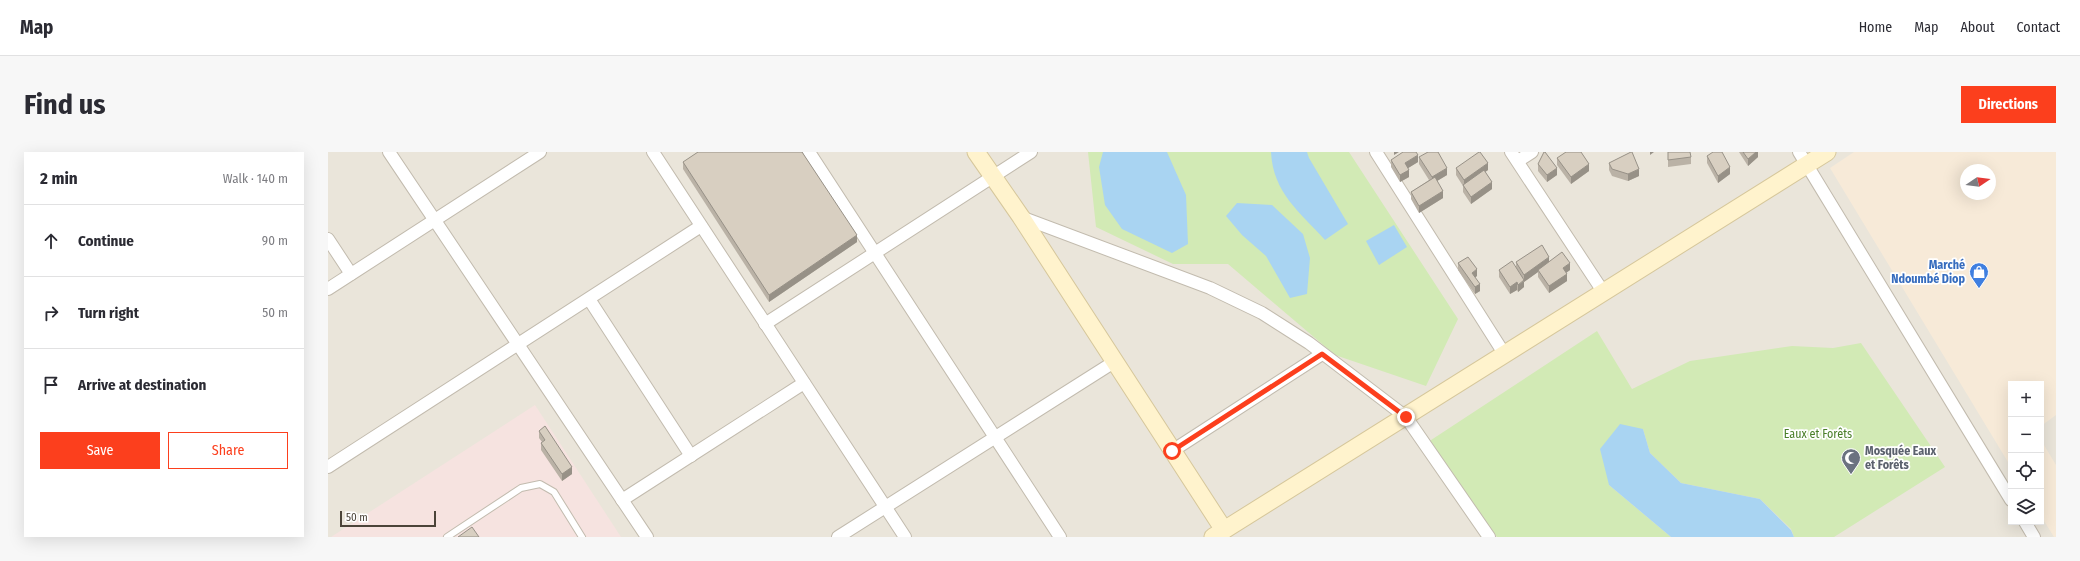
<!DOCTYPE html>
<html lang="en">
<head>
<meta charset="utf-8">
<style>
  body { margin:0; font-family:"Fira Sans Condensed",sans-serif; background:#f7f7f7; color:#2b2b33 }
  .controls { position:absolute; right:12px; bottom:12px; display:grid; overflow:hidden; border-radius:0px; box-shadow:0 4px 16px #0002 }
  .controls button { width:36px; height:36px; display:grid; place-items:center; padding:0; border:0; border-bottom:1px solid #e1e1e2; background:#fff; color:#2b2b33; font:20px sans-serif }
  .compass { position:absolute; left:1632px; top:12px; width:36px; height:36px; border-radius:50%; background:#fff; box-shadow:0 4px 16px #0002; rotate:77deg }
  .scale { position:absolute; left:12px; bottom:10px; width:96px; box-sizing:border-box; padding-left:4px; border:2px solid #4b4439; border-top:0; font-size:11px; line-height:14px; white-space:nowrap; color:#4b4439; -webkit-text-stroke:3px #fff; paint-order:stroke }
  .stop { position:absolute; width:12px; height:12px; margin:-9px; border:3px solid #fc3f1d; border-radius:50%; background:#fff }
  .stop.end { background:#fc3f1d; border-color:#fff; box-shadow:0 1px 4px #0008 }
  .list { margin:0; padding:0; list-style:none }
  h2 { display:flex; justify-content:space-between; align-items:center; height:52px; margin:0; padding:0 16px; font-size:17px }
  h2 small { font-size:13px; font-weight:400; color:#7c7c81 }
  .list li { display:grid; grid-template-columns:26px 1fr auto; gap:12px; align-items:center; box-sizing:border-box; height:72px; padding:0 16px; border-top:1px solid #e1e1e2 }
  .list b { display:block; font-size:15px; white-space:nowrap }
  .list em { font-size:13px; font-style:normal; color:#7c7c81 }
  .actions { display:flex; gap:8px; padding:12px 16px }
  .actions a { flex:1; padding:9px 0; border:1px solid #fc3f1d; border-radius:0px; text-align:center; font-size:14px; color:#fc3f1d }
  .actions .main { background:#fc3f1d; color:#fff }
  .icon { flex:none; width:22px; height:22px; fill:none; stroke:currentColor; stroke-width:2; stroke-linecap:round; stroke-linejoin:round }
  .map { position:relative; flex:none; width:1728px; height:385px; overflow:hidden; border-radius:0px }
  header { display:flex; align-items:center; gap:24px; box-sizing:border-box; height:56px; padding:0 20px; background:#fff; border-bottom:1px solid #e1e1e2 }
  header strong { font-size:19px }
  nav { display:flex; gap:22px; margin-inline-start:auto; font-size:14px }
  .intro { display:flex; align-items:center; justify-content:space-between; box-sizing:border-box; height:96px; padding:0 24px }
  h1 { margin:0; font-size:28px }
  .button { padding:10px 18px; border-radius:0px; background:#fc3f1d; color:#fff; font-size:14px; font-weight:700 }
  main { display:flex; gap:24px; padding:0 24px }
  aside { flex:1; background:#fff; border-radius:0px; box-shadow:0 4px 16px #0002 }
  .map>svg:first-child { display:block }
</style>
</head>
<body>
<header>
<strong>Map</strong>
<nav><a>Home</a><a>Map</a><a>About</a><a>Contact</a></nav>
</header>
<div class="intro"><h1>Find us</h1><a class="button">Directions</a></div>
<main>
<aside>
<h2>2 min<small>Walk · 140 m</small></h2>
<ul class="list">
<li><svg class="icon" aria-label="ahead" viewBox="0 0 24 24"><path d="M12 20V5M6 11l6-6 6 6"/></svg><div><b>Continue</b></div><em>90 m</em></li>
<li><svg class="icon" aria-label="right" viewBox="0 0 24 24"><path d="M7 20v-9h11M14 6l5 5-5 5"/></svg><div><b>Turn right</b></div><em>50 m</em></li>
<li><svg class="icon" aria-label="arrive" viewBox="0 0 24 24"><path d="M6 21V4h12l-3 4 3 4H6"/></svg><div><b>Arrive at destination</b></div></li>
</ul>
<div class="actions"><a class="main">Save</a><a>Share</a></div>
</aside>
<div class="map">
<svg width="1728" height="385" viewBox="0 0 1728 385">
  <rect width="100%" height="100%" fill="#f6f3ec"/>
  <path fill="#eae5da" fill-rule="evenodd" d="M0,0H1728V385H0ZM1638,18H1662V42H1638ZM1683,232H1713V370H1683Z"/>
  <g fill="#f7ead8" fill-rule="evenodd">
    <path d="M1526,0H1728V263L1713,274V232H1683V315L1502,16ZM1638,18H1662V42H1638Z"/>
    <polygon points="1713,288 1728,313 1728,385 1726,385 1713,364"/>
  </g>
  <polygon fill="#f6e3e0" points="207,253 293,385 3,385"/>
  <g fill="#d2eab5">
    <polygon points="760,0 1021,0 1130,167 1098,234 1007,203 900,112 845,112 768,75"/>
    <polygon points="1269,179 1304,237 1362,209 1464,194 1505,196 1533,191 1617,315 1506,385 1466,385 1463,377 1432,347 1353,331 1322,301 1315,277 1281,333 1343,385 1169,385 1097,292"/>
  </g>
  <g fill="#a9d4f2">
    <polygon points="775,0 839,0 858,43 860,92 844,101 794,77 777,53 771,15"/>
    <path d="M943,0H979L981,6L1020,72L997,88C972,60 945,41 943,0Z"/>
    <polygon points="909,51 944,53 975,82 982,106 979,142 962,146 938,104 914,83 898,64"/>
    <polygon points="1066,73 1079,95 1051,113 1038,89"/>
    <polygon points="1292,272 1315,277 1322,301 1353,331 1432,347 1463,378 1466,385 1343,385 1281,333 1272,297"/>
  </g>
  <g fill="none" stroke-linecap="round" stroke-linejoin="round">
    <defs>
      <polyline id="lane" points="119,385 193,336 212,332 226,340 254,385"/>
      <g id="street">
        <polyline points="61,0 319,385"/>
        <polyline points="325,0 577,385"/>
        <polyline points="481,0 732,385"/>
        <polyline points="1048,0 1177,203"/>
        <polyline points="1183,0 1276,141"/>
        <polyline points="1471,0 1683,348"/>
        <polyline points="1190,9 1204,0"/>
        <polyline points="693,65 882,136 934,161 981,191 1078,265 1161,385"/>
        <polyline points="0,87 23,122"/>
        <polyline points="0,137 212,0"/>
        <polyline points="261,147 363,304"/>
        <polyline points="437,172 703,0"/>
        <polyline points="844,299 994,202"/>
        <polyline points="0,315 373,74"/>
        <polyline points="294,348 476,231"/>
        <polyline points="1697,370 1706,385"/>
        <polyline points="510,385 786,210"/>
      </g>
      <g id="secondary">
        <polyline points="648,0 693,65 896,378"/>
        <polyline points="885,385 1499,0"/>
      </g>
    </defs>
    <use href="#lane" stroke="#c2bbae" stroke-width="8"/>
    <use href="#street" stroke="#c2bbae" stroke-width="14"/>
    <use href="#secondary" stroke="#d6c79b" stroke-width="19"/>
    <use href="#lane" stroke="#fff" stroke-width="6"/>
    <use href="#street" stroke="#fff" stroke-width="12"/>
    <use href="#secondary" stroke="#fff3cd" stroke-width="17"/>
  </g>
  <g fill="#bab2a6">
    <polygon points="1340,0 1363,5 1363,12 1340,15"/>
    <polygon points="1411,0 1430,0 1430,5 1420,14"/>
    <polygon points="1379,4 1402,22 1390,31 1379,11"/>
    <polygon points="1091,5 1119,23 1109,29 1115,46 1091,61 1083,47 1083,40 1101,28 1091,12"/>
    <polygon points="1229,6 1261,19 1243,32 1229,13"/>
    <polygon points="1063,8 1090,10 1080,16 1081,25 1072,30 1063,15"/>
    <polygon points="355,10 529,90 441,150 355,17"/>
    <polygon points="1281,11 1311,24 1300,29 1284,24 1281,18"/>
    <polygon points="1210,12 1229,23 1219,30 1210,19"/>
    <polygon points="1128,16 1160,18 1157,20 1164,37 1143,52 1135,40 1135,34 1128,23"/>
    <polygon points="1188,110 1221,110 1242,118 1238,121 1239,129 1221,141 1210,125 1210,120 1196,130 1196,135 1190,140 1189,138 1182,142 1171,125 1171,118 1188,116"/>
    <polygon points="1130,111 1149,124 1147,125 1152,139 1147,142 1130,118"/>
    <polygon points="211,279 244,322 234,329 213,298 213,291 214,290 211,286"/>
  </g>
  <g fill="#979187">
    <polygon points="1066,0 1071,0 1066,3"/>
    <polygon points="1322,0 1326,0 1322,3"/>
    <polygon points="1428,0 1430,0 1430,5 1420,14 1420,7"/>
    <polygon points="1090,3 1090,10 1077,18 1077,11"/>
    <polygon points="1160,11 1160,18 1136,35 1136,28"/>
    <polygon points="1261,12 1261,19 1243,32 1243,25"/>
    <polygon points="1402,15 1402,22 1390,31 1390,24"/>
    <polygon points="1119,16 1119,23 1104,32 1104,25"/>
    <polygon points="1229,16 1229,23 1219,30 1219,23"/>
    <polygon points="1311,17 1311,24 1300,29 1300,22"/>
    <polygon points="1081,18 1081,25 1072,30 1072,23"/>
    <polygon points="1164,30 1164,37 1143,52 1143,45"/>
    <polygon points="1115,39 1115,46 1091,61 1091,54"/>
    <polygon points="529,83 529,90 441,150 441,143"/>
    <polygon points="1221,105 1221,112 1210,118 1210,120 1196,130 1196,135 1190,140 1190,133 1196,129 1196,123"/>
    <polygon points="1242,111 1242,118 1235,123 1235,116"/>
    <polygon points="1149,117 1149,124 1144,128 1144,121"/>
    <polygon points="1239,122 1239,129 1221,141 1221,134"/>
    <polygon points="1189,130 1189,138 1182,142 1182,135"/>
    <polygon points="1152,132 1152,139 1147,142 1147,135"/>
    <polygon points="244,315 244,322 234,329 234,322"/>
  </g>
  <g fill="#d8cfc1" stroke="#979187">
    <polygon points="370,0 474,0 529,83 441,143 355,10"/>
    <polygon points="1075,0 1088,0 1090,3 1077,11 1081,18 1072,23 1063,8"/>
    <polygon points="1100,0 1110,0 1119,16 1104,25 1091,5"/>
    <polygon points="1151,0 1152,0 1160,11 1136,28 1128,16"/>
    <polygon points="1216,0 1217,0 1229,16 1219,23 1210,12"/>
    <polygon points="1238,0 1253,0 1261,12 1243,25 1229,6"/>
    <polygon points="1303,0 1304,0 1311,17 1300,22 1284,17 1281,11"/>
    <polygon points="1340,0 1362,0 1363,5 1340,8"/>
    <polygon points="1385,0 1394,0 1402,15 1390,24 1379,4"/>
    <polygon points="1415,0 1428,0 1420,7"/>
    <polygon points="1156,18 1164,30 1143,45 1135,33"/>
    <polygon points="1107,25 1115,39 1091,54 1083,40"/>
    <polygon points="1214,93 1221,105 1196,123 1188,110"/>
    <polygon points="1234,100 1242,111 1235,116 1239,122 1221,134 1210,118"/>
    <polygon points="1140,105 1149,117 1144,121 1152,132 1147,135 1130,111"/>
    <polygon points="1184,109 1196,128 1190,133 1189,130 1182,135 1171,118"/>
    <polygon points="217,274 244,315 234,322 213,291 217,288 211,279"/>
    <polygon points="144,375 151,385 130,385"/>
  </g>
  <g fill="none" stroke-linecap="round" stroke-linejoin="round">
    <polyline stroke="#fc3f1d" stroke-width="5" points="844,299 994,202 1078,265"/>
  </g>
  <defs>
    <symbol id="shop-pin" viewBox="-11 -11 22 30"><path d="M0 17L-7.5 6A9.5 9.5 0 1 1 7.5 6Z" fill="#3f7fe0" stroke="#fff"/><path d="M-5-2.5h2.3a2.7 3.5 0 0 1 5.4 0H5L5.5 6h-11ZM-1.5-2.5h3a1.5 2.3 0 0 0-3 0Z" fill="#fff"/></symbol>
    <symbol id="mosque-pin" viewBox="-11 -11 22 30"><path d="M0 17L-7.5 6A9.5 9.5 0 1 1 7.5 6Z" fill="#6b7280" stroke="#fff"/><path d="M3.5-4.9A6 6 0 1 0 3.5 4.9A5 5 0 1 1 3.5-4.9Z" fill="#fff"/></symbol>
  </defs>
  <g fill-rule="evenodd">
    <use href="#shop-pin" x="1640" y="109" width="22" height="30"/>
    <use href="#mosque-pin" x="1512" y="295" width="22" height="30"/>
  </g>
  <g text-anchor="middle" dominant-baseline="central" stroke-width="3.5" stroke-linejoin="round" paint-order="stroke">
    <g font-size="12" font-weight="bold" fill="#366cbe" stroke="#fff" text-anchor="end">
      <text x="1637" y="113">Marché<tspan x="1637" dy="14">Ndoumbé Diop</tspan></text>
    </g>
    <g font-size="12" fill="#4a7f2a" stroke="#fff">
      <text x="1490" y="282">Eaux et Forêts</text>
    </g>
    <g font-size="12" font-weight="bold" fill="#5b616d" stroke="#fff" text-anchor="start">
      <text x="1537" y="299">Mosquée Eaux<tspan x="1537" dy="14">et Forêts</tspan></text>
    </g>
  </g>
</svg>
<div class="controls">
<button>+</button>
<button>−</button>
<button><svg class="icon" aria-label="locate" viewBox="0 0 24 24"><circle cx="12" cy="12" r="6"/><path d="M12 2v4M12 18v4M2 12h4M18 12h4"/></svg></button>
<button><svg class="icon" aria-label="layers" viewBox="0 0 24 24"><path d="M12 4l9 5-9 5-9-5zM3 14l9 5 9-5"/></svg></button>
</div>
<svg class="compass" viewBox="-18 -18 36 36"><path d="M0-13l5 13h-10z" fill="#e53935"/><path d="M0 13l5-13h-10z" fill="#7c7c81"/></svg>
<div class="scale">50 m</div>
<div class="stop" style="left:844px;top:299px"></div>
<div class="stop end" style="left:1078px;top:265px"></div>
</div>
</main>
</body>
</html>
